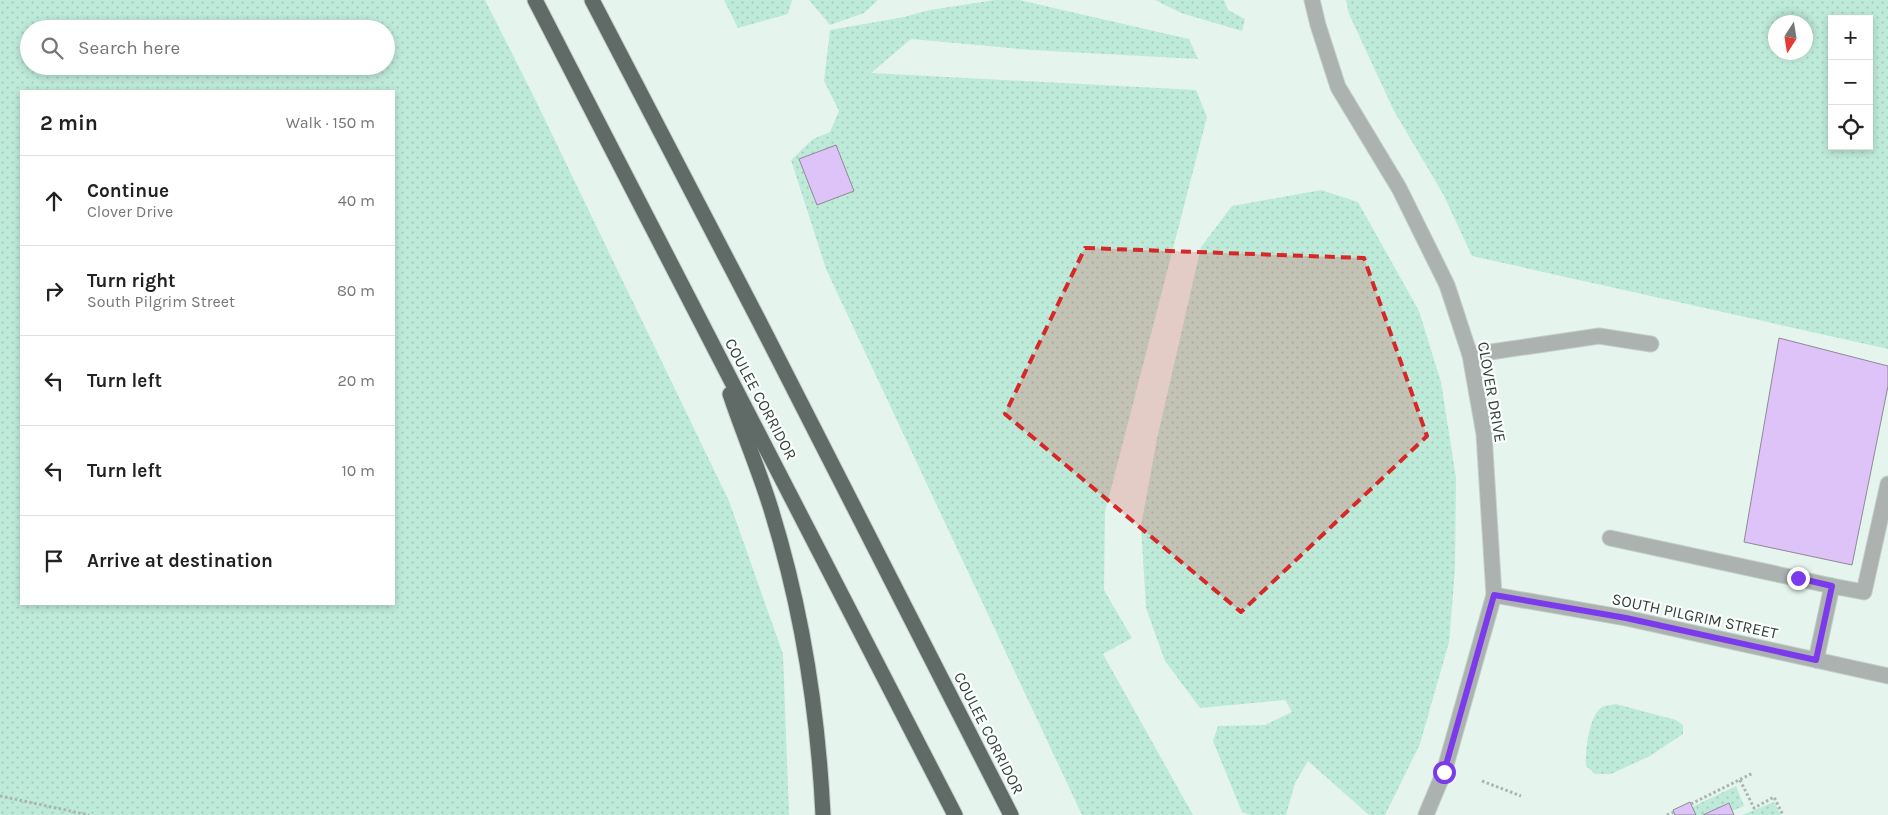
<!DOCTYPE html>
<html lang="en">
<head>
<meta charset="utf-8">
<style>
  body { margin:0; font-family:Karla,sans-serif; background:#f2f2f2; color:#222 }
  .controls { position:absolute; right:15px; top:15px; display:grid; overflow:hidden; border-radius:0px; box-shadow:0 2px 8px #0003 }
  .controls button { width:45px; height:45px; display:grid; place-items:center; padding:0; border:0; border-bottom:1px solid #e0e0e0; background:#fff; color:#222; font:25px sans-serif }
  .compass { position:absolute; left:1768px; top:15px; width:45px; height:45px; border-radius:50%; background:#fff; box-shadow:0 2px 8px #0003; rotate:192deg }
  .stop { position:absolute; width:15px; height:15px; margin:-11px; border:4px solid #7c3aed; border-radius:50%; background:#fff }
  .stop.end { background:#7c3aed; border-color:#fff; box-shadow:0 1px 5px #0008 }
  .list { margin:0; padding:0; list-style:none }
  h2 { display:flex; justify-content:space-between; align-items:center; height:65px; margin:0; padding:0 20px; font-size:21px }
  h2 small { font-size:16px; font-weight:400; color:#767676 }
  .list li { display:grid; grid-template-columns:32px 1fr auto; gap:15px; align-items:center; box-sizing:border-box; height:90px; padding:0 20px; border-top:1px solid #e0e0e0 }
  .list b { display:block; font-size:19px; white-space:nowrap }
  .list p { margin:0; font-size:16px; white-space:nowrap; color:#767676 }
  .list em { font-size:16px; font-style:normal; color:#767676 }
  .icon { flex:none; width:28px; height:28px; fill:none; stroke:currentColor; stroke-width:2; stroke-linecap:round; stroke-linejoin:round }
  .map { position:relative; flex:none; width:1888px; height:815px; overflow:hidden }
  .search { position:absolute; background:#fff; box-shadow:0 2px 8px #0003; left:20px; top:20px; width:375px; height:55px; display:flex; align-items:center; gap:12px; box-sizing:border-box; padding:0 18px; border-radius:28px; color:#767676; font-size:19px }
  .panel { position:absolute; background:#fff; box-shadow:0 2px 8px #0003; left:20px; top:90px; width:375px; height:515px; border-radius:0px }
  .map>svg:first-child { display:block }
</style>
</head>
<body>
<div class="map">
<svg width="1888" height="815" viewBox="0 0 1888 815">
  <defs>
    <pattern id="grass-dots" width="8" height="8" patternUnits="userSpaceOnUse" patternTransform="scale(1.25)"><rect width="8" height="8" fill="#beead9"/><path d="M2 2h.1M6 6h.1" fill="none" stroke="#a4cabb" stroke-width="1.8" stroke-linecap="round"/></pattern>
  </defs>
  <rect width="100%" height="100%" fill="#e6f4ee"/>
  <g fill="url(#grass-dots)" fill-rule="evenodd">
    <path d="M0,0H485L534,97L729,501L783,654L789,815H0ZM29,29H386V66H29ZM21,91H394V604H21Z"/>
    <polygon points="724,0 792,0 788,14 738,28"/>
    <polygon points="809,0 878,0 864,13 830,25"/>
    <path d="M995,0H1019L1189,39L1198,59L1031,50L911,39L871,73L1196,90L1207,117L1105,512L1104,590L1132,638L1103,654L1193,815H1082L826,269L791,160L813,139L830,132L839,111L824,81L830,30L904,17L930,10ZM836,146L854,190L817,205L799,159Z"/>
    <polygon points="1155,0 1224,0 1228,10 1245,19 1242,31 1181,13"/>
    <path d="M1346,0H1888V349L1472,256L1443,194L1394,111L1349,14ZM1832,19H1869V146H1832ZM1776,22H1806V52H1776Z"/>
    <polygon points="1321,190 1358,202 1419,311 1441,382 1456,478 1455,570 1449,642 1420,744 1385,815 1369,815 1308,761 1295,783 1286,815 1250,815 1242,812 1213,741 1218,726 1265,725 1292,712 1285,700 1200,708 1165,661 1146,608 1141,526 1157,439 1201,247 1232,206"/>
    <path d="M1616,704L1676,720L1683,725V734L1650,756L1611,774H1595L1586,766C1585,752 1589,712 1604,706C1608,705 1613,705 1616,704Z"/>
    <polygon points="1736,786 1744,806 1732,811 1728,803 1703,815 1696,815 1692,807"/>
    <polygon points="1774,802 1781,815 1742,815"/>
  </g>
  <g fill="#dec3f9" stroke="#8e8993">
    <polygon points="836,145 854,191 817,205 799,159"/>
    <polygon points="1779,338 1888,366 1888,386 1852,565 1744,542"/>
    <polygon points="1690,802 1696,815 1675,815 1673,810"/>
    <polygon points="1729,803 1734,815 1703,815"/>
  </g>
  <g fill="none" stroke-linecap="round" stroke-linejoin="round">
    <defs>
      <g id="minor">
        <polyline points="1312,0 1318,25 1338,87 1399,188 1447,285 1470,355 1484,434 1494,595 1444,772 1426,815"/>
        <polyline points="1470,355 1599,336 1651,344"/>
        <polyline points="1610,538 1832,586"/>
        <polyline points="1494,595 1626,618 1888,676"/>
        <polyline points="1816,660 1832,586 1864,592 1888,484"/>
      </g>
      <g id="highway">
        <polyline points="535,0 955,815"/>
        <polyline points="592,0 758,319 1011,815"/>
        <path d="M730,394C743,433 759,470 771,509C802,609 818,711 823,815"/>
      </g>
    </defs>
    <use href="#minor" stroke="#c3cfca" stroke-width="17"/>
    <use href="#highway" stroke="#c3cfca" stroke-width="17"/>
    <g stroke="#aab5b0" stroke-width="3" stroke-dasharray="2.5 2.5" stroke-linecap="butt">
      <polyline points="1740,780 1754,808 1774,797 1783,815"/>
      <polyline points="1482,781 1521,796"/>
      <polyline points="0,796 89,815"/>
      <polyline points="1691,804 1753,773"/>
      <polyline points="1667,815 1674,812"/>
    </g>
    <use href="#minor" stroke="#acb2af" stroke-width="15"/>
    <use href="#highway" stroke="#606b67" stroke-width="15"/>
  </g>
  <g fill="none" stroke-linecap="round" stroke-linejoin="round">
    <polyline stroke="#7c3aed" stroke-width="6" points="1444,772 1494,595 1626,618 1816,660 1832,586 1798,578"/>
  </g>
  <path fill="#d62828" fill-opacity="0.2" stroke="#d62828" stroke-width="4" stroke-dasharray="10 6" stroke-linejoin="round" d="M1085,248L1364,258L1427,436L1241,612L1005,414Z"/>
  <g text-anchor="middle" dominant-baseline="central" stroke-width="4.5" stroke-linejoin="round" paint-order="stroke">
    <g font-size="16" fill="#383d3b" stroke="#f9fffc">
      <text transform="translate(1492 392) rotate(80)">CLOVER DRIVE</text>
      <text transform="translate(761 399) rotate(62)">COULEE CORRIDOR</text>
      <text transform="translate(1695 616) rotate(12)">SOUTH PILGRIM STREET</text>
      <text transform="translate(989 733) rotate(63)">COULEE CORRIDOR</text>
    </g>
  </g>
</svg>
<div class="controls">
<button>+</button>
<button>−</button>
<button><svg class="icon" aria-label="locate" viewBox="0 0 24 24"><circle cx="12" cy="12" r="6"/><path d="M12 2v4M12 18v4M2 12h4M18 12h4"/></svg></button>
</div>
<svg class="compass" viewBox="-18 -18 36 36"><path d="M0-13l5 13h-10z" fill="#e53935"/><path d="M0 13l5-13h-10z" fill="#767676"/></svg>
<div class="stop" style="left:1444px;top:772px"></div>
<div class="stop end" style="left:1798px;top:578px"></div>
<div class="search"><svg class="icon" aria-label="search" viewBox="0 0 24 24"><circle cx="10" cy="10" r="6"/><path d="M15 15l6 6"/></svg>Search here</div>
<section class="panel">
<h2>2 min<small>Walk · 150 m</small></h2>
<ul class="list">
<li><svg class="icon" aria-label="ahead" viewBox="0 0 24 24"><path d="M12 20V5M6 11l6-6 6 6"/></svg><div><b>Continue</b><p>Clover Drive</p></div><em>40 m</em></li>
<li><svg class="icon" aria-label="right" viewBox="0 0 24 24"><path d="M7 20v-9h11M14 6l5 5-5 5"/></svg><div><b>Turn right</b><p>South Pilgrim Street</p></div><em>80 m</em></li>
<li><svg class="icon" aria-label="left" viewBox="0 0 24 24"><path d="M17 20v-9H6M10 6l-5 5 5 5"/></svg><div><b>Turn left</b></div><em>20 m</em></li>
<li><svg class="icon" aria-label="left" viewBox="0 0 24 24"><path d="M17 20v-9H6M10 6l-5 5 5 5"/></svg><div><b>Turn left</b></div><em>10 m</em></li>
<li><svg class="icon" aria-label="arrive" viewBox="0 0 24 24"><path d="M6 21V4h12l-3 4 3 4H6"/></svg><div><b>Arrive at destination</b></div></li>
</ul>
</section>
</div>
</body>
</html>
